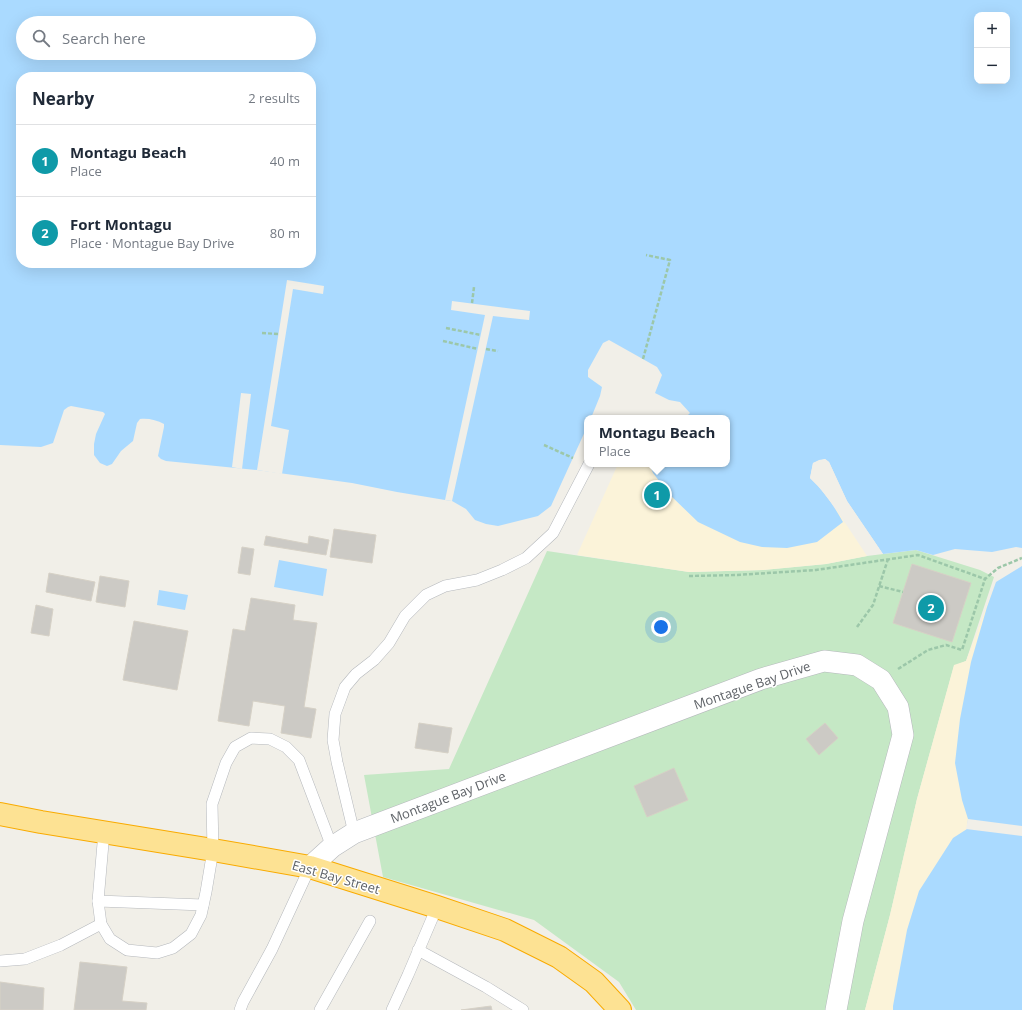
<!DOCTYPE html>
<html lang="en">
<head>
<meta charset="utf-8">
<style>
  body { margin:0; font-family:"Open Sans",sans-serif; background:#f6f6f7; color:#1f2937 }
  .controls { position:absolute; right:12px; top:12px; display:grid; overflow:hidden; border-radius:8px; box-shadow:0 4px 16px #0002 }
  .controls button { width:36px; height:36px; display:grid; place-items:center; padding:0; border:0; border-bottom:1px solid #e0e1e3; background:#fff; color:#1f2937; font:20px sans-serif }
  .you { position:absolute; left:661px; top:627px; width:14px; height:14px; margin:-10px; border:3px solid #fff; border-radius:50%; background:#1a73e8; box-shadow:0 0 0 6px #1a73e833 }
  .badge { display:grid; place-items:center; width:26px; height:26px; border-radius:50%; background:#ea4335; color:#fff; font-size:13px; font-weight:700 }
  .pin { position:absolute; translate:-50% -50%; border:2px solid #fff; box-shadow:0 1px 4px #0006 }
  .popup { position:absolute; left:584px; top:415px; width:146px; height:52px; box-sizing:border-box; display:grid; place-content:center; border-radius:8px; background:#fff; filter:drop-shadow(0 1px 3px #0005); font-size:13px; white-space:nowrap; color:#747a83 }
  .popup b { font-size:15px; color:#1f2937 }
  .popup::after { content:''; position:absolute; left:50%; top:100%; margin-left:-8px; border:8px solid transparent; border-top-color:#fff }
  .list { margin:0; padding:0; list-style:none }
  h2 { display:flex; justify-content:space-between; align-items:center; height:52px; margin:0; padding:0 16px; font-size:17px }
  h2 small { font-size:13px; font-weight:400; color:#747a83 }
  .list li { display:grid; grid-template-columns:26px 1fr auto; gap:12px; align-items:center; box-sizing:border-box; height:72px; padding:0 16px; border-top:1px solid #e0e1e3 }
  .list b { display:block; font-size:15px; white-space:nowrap }
  .list p { margin:0; font-size:13px; white-space:nowrap; color:#747a83 }
  .list em { font-size:13px; font-style:normal; color:#747a83 }
  .icon { flex:none; width:22px; height:22px; fill:none; stroke:currentColor; stroke-width:2; stroke-linecap:round; stroke-linejoin:round }
  .map { position:relative; flex:none; width:1022px; height:1010px; overflow:hidden }
  .search { position:absolute; background:#fff; box-shadow:0 4px 16px #0002; left:16px; top:16px; width:300px; height:44px; display:flex; align-items:center; gap:10px; box-sizing:border-box; padding:0 14px; border-radius:22px; color:#747a83; font-size:15px }
  .panel { position:absolute; background:#fff; box-shadow:0 4px 16px #0002; left:16px; top:72px; width:300px; height:196px; border-radius:16px }
  .map>svg:first-child { display:block }
</style>
</head>
<body>
<div class="map">
<svg width="1022" height="1010" viewBox="0 0 1022 1010">
  <rect width="100%" height="100%" fill="#f1efe8"/>
  <polygon fill="#c5e8c5" points="916,550 980,570 994,577 966,661 954,666 917,799 890,915 865,1010 636,1010 619,982 534,920 383,877 364,775 449,769 547,551 689,572 763,570 826,564 867,556"/>
  <g fill="#fbf3d9">
    <polygon points="618,464 679,464 825,515 836,509 867,556 826,564 763,570 689,572 577,555"/>
    <polygon points="996,582 978,838 919,1010 865,1010 890,915 917,799 954,665 966,661"/>
  </g>
  <g fill="#aadaff" fill-rule="evenodd">
    <path d="M0,0H1022V548L1016,547L992,552L955,549L933,555L916,550L883,554L847,501L829,462L825,459L813,463L810,478C824,491 834,506 843,522L817,542L787,548L762,547L740,542L698,522L670,495L653,473L649,464H727V418H685L690,413L680,402L669,400L655,393L662,375L657,367L609,340L603,343L588,370V377L602,387L600,396L591,418H587V427L551,506L538,516L498,526L486,524L475,520L466,509L452,501L445,500L397,492L352,483L257,470L166,461L161,459L158,456L164,427V424C157,420 148,418 140,419L137,423L133,441L121,451L112,464L107,466L100,463L94,455V444L96,434L105,414L103,412L71,406L68,407L64,410L53,443L41,447L0,445ZM977,15H1007V81H977ZM23,23H309V53H23ZM21,77H311V263H21Z"/>
    <polygon points="279,560 327,569 323,596 274,587"/>
    <polygon points="1022,566 1022,1010 893,1010 893,1006 907,930 919,891 953,838 967,829 968,819 962,800 955,763 960,719 971,662 987,607 996,582"/>
    <polygon points="159,590 188,595 185,610 157,605"/>
  </g>
  <g fill="#f1efe8">
    <polygon points="287,280 324,286 323,294 293,289 271,426 289,430 282,474 257,470"/>
    <polygon points="452,301 530,311 529,320 493,316 452,501 445,500 485,315 451,310"/>
    <polygon points="241,393 251,394 242,469 232,467"/>
    <polygon points="825,459 829,462 847,501 883,554 881,554 845,502 827,463 824,461 814,465 812,477 821,485 838,508 845,521 845,523 836,509 819,487 810,478 813,463 819,460"/>
    <polygon points="968,819 1022,826 1022,836 966,829"/>
  </g>
  <g fill="#cccac5" stroke="#d6d1c6">
    <polygon points="334,529 376,535 372,563 330,557"/>
    <polygon points="266,536 308,544 309,536 329,540 326,555 264,545"/>
    <polygon points="242,547 254,549 250,575 238,573"/>
    <polygon points="912,564 971,583 952,642 893,623"/>
    <polygon points="49,573 95,582 91,601 46,592"/>
    <polygon points="100,576 129,581 125,607 96,602"/>
    <polygon points="251,598 295,605 293,620 317,623 304,707 316,709 311,738 281,733 285,706 253,701 249,726 218,721 233,629 245,631"/>
    <polygon points="36,605 53,609 49,636 31,633"/>
    <polygon points="134,621 188,631 177,690 123,680"/>
    <polygon points="419,723 452,728 448,753 415,748"/>
    <polygon points="825,723 838,738 819,755 806,739"/>
    <polygon points="674,768 688,800 647,817 634,786"/>
    <polygon points="80,962 127,967 122,1001 147,1003 146,1010 74,1010"/>
    <polygon points="0,982 44,988 43,1010 0,1010"/>
    <polygon points="491,1006 492,1010 461,1010"/>
  </g>
  <g fill="none" stroke-linecap="round" stroke-linejoin="round">
    <defs>
      <g id="lane">
        <polyline points="104,832 98,901 101,924 110,939 127,950 157,953 173,948 191,934 201,915 206,892 213,850 212,804 226,763 235,747 251,738 270,739 286,747 299,760 332,847"/>
        <polyline points="354,833 337,762 333,740 335,714 345,687 356,674 374,660 389,643 405,616 426,595 445,586 477,580 502,570 526,558 553,533 589,464"/>
        <polyline points="98,901 203,905"/>
        <polyline points="418,950 486,987 523,1010"/>
        <polyline points="0,961 25,959 61,945 101,924"/>
        <polyline points="240,1010 243,1002 272,949 310,867"/>
        <polyline points="320,1010 370,921"/>
        <polyline points="392,1010 408,975 437,907"/>
      </g>
      <polyline id="street" points="310,867 332,847 354,833 761,679 824,661 857,665 881,680 898,707 903,735 853,921 836,1010"/>
      <polyline id="highway" points="0,814 41,822 213,850 310,867 437,907 505,930 559,957 594,982 620,1010"/>
    </defs>
    <use href="#lane" stroke="#b5b8bc" stroke-width="12"/>
    <use href="#street" stroke="#b5b8bc" stroke-width="22"/>
    <use href="#highway" stroke="#f9ab00" stroke-width="24"/>
    <g stroke="#9cc7a9" stroke-width="2.5" stroke-dasharray="4 2" stroke-linecap="butt">
      <polyline points="472,303 474,287"/>
      <polyline points="446,328 481,335"/>
      <polyline points="262,333 278,334"/>
      <polyline points="443,341 478,349"/>
      <polyline points="486,349 498,351"/>
      <polyline points="643,359 670,260 646,255"/>
      <polyline points="544,445 573,458"/>
      <polyline points="689,576 737,575 816,570 918,555 985,579"/>
      <polyline points="879,586 903,592"/>
      <polyline points="857,627 873,605 888,559"/>
      <polyline points="898,669 928,650 946,645 962,650 985,579 998,568 1022,558"/>
    </g>
    <use href="#lane" stroke="#fff" stroke-width="11"/>
    <use href="#street" stroke="#fff" stroke-width="21"/>
    <use href="#highway" stroke="#fde293" stroke-width="22"/>
  </g>
  <g text-anchor="middle" dominant-baseline="central" stroke-width="3" stroke-linejoin="round" paint-order="stroke">
    <g font-size="13" fill="#5f6368" stroke="#fff">
      <text transform="translate(752 685) rotate(-19)">Montague Bay Drive</text>
      <text transform="translate(448 797) rotate(-21)">Montague Bay Drive</text>
      <text transform="translate(336 877) rotate(16)">East Bay Street</text>
    </g>
  </g>
</svg>
<div class="controls">
<button>+</button>
<button>−</button>
</div>
<div class="you"></div>
<div class="pin badge" style="left:657px;top:495px;background:#0f9aa8">1</div>
<div class="popup"><b>Montagu Beach</b>Place</div>
<div class="pin badge" style="left:931px;top:608px;background:#0f9aa8">2</div>
<div class="search"><svg class="icon" aria-label="search" viewBox="0 0 24 24"><circle cx="10" cy="10" r="6"/><path d="M15 15l6 6"/></svg>Search here</div>
<section class="panel">
<h2>Nearby<small>2 results</small></h2>
<ul class="list">
<li><span class="badge" style="background:#0f9aa8">1</span><div><b>Montagu Beach</b><p>Place</p></div><em>40 m</em></li>
<li><span class="badge" style="background:#0f9aa8">2</span><div><b>Fort Montagu</b><p>Place · Montague Bay Drive</p></div><em>80 m</em></li>
</ul>
</section>
</div>
</body>
</html>
